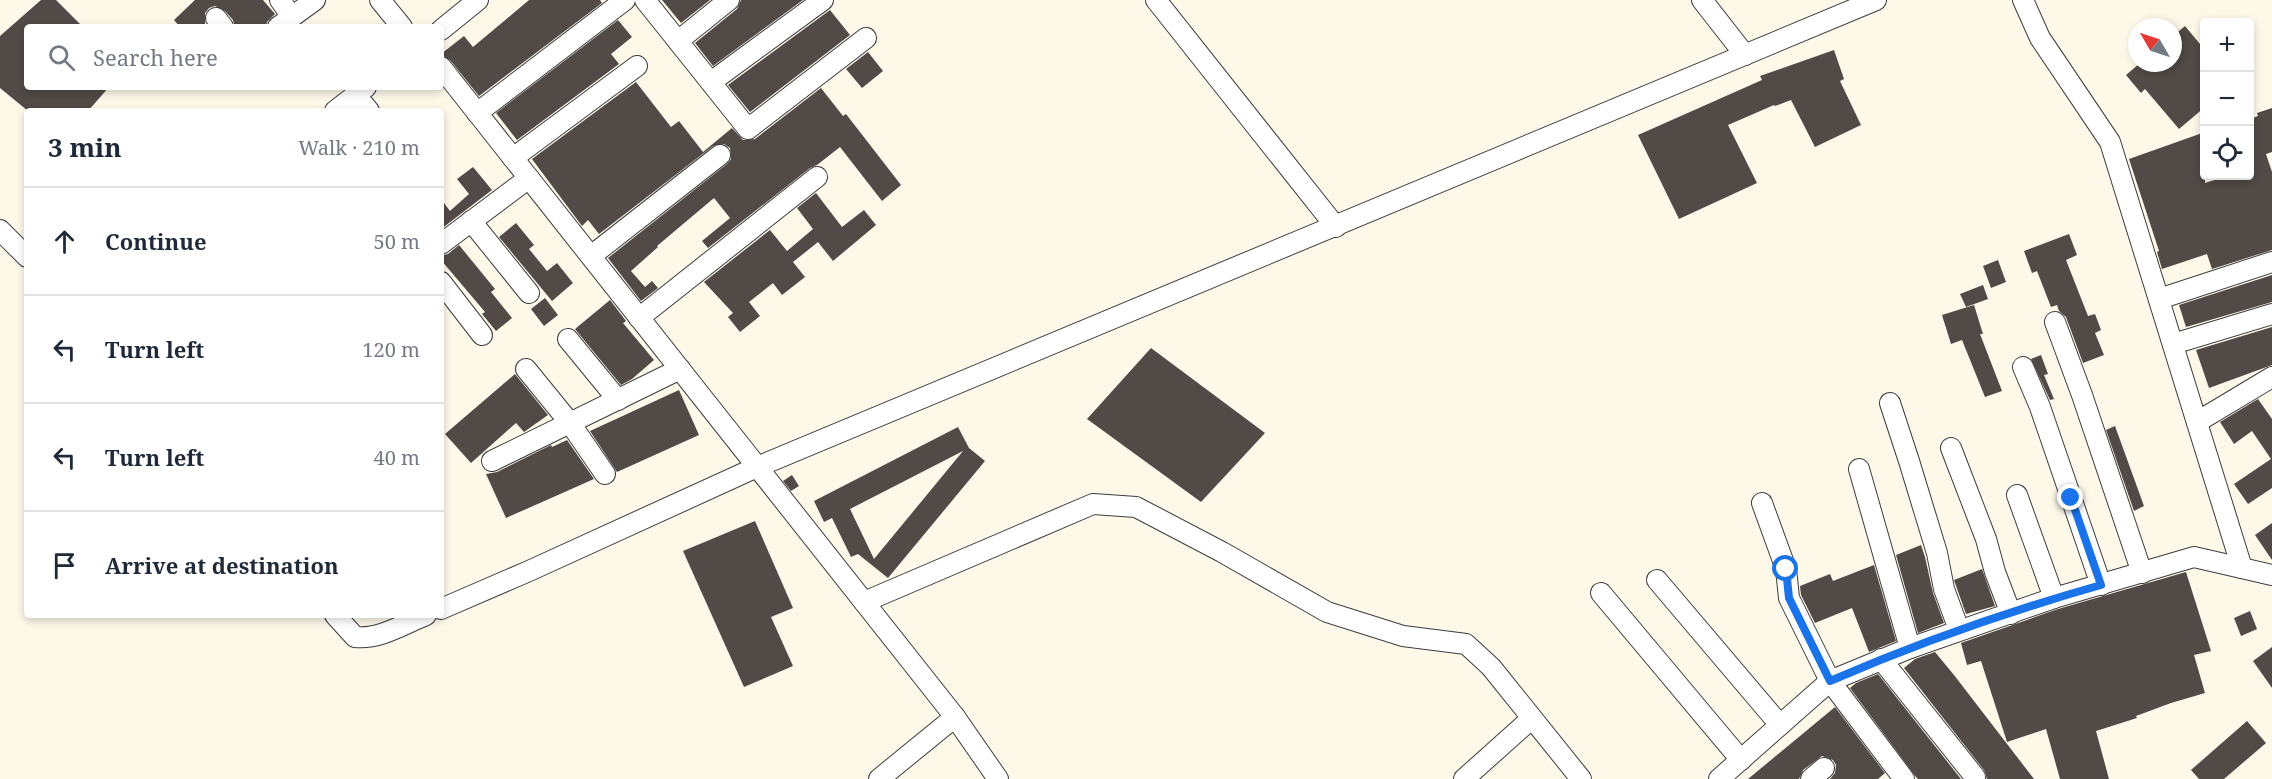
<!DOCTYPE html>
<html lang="en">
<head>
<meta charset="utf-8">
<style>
  body { margin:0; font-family:"Noto Serif",serif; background:#f6f6f7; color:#1f2937 }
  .controls { position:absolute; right:18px; top:18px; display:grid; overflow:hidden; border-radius:6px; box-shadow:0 3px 9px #0003 }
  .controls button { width:54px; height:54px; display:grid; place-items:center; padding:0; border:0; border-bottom:2px solid #e0e1e3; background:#fff; color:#1f2937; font:30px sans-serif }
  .compass { position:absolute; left:2128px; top:18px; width:54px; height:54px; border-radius:50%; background:#fff; box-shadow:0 3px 9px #0003; rotate:309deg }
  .stop { position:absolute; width:18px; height:18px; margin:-14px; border:4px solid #1a73e8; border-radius:50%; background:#fff }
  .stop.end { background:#1a73e8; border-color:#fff; box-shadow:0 2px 6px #0008 }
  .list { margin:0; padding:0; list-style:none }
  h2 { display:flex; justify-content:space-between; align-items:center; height:78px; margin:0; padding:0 24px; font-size:26px }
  h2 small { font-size:20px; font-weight:400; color:#747a83 }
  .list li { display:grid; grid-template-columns:39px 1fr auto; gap:18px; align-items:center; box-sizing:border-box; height:108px; padding:0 24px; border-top:2px solid #e0e1e3 }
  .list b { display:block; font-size:22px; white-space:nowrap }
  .list em { font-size:20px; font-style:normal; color:#747a83 }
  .icon { flex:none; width:33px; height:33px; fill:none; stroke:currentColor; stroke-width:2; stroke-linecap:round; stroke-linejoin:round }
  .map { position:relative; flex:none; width:2272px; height:779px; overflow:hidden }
  .search { position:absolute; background:#fff; box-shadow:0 3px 9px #0003; left:24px; top:24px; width:420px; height:66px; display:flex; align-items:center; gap:15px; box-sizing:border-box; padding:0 21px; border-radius:6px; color:#747a83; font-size:22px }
  .panel { position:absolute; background:#fff; box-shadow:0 3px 9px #0003; left:24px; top:108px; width:420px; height:510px; border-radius:6px }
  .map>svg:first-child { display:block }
</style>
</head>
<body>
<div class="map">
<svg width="2272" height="779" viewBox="0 0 2272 779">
  <rect width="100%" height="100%" fill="#fdf8e8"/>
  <g fill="#514a47" fill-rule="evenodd">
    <polygon points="41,0 56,0 83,27 27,27 27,87 109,87 88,111 28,111 0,88 0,36"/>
    <polygon points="195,0 263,0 275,14 267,22 266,27 235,27 233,20 225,11 215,6 209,8 205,13 205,27 180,27 174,20"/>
    <polygon points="529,0 600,0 602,3 479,96 450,60 441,54 464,36 473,47"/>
    <polygon points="662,0 710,0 681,23"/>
    <polygon points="741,0 803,0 713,66 695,43 737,9"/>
    <polygon points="830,10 850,35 750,112 728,85"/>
    <polygon points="618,20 632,37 611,54 619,64 517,140 496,113"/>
    <polygon points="2185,26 2205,50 2205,107 2179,129 2145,89 2141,93 2126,75 2140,63 2173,63 2173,36"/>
    <polygon points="1834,50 1844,79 1840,81 1861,125 1815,147 1791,100 1775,106 1774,105 1728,125 1757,183 1679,219 1638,135 1762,80 1760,76"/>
    <polygon points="868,52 883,71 862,88 846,69"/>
    <polygon points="636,82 671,127 679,121 703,152 732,128 743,140 755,139 821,88 843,116 846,114 901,185 882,201 840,147 817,165 810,168 708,248 702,241 730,218 714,198 657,246 658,247 631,271 645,287 652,281 658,288 641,301 608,258 727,164 731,159 730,148 724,144 713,146 599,234 588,220 582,226 532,159"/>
    <polygon points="2272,108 2272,152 2266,154 2272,172 2272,250 2212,269 2207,254 2162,269 2157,252 2159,251 2129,159 2205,132 2205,183 2227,176 2250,176 2250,119 2258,116 2257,113"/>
    <polygon points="473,167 492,190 441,229 441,199 450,211 469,194 457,179"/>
    <polygon points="816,193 842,227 864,210 876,225 833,261 818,242 793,262 805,277 782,295 773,283 749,302 760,316 740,332 728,317 733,313 704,282 770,230 787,251 813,229 797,208"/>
    <polygon points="516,223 534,245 529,249 547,271 557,263 573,283 552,301 499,237"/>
    <polygon points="2069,234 2077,255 2066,260 2088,316 2095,314 2101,330 2095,333 2104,355 2083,363 2066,317 2059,311 2057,305 2051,307 2037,271 2032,273 2024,251"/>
    <polygon points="459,245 495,289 491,292 512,318 496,331 482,314 485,312 441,260 441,256 448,254"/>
    <polygon points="1998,260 2006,282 1991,288 1983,266"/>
    <polygon points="2272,275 2272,302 2186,327 2179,305"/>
    <polygon points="1983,285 1988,299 1966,307 1960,294"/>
    <polygon points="545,298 558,315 544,326 531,309"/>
    <polygon points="610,300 626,321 623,323 654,360 632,379 621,385 575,329"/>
    <polygon points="1974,305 1983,334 1980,334 2002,391 1985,397 1962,340 1951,344 1942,315"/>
    <polygon points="2272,327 2272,365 2209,388 2196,350"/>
    <polygon points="1151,348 1265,433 1201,502 1087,419"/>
    <polygon points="2041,355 2048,374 2044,375 2054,399 2050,400 2031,359"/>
    <polygon points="515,374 548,415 524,432 516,423 471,463 445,434"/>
    <polygon points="679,390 699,435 617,472 590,431"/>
    <polygon points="2258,399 2272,419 2272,488 2248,504 2234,484 2271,459 2252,431 2234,444 2220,422"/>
    <polygon points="2115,426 2144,506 2134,511 2106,430"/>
    <path d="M958,427L969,448L985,461L888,578L858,554L851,557L832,518L824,522L814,501ZM963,451L874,559L850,509Z"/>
    <polygon points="567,440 594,479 506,518 486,474 497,472 551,445 552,447"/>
    <polygon points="792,475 799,486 791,491 783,481"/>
    <polygon points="755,521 793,608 771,617 793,666 744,687 683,551"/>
    <polygon points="2272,523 2272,560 2255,535"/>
    <polygon points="1921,545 1925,557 1933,593 1944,623 1918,633 1896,555"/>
    <polygon points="1874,565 1896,641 1869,652 1852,608 1815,623 1801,595 1800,586 1830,574 1833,581"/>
    <polygon points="1982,569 1995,606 1966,614 1954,580"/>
    <polygon points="2186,572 2211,651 2194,655 2205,693 2171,703 2136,716 2137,718 2096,731 2109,779 2060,779 2046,729 2007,742 1981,661 1967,665 1961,643 2058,609"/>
    <polygon points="2250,611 2257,629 2241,636 2234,618"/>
    <polygon points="2272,647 2272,688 2253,661"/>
    <polygon points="1935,652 1954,675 2034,779 1987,779 1984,770 1904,668 1915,659"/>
    <polygon points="1878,674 1961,779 1918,779 1916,777 1850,688 1856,683"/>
    <polygon points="1835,707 1885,773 1878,779 1830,779 1835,773 1836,765 1833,760 1822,756 1803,770 1799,779 1748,779"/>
    <polygon points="2247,721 2266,743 2224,779 2199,779 2191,770"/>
  </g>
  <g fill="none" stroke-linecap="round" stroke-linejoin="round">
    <defs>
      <g id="minor">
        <polyline points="280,0 292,17"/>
        <polyline points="380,0 402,27"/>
        <polyline points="645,0 748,129 866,38"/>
        <polyline points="1156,0 1336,227"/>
        <polyline points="1702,0 1745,55"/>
        <polyline points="2023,0 2040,38 2110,142 2242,568"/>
        <polyline points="216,18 223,27"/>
        <polyline points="278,27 315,0"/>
        <polyline points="441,30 478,0"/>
        <polyline points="678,41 729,0"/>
        <polyline points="441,67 955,717 879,779"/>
        <polyline points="711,82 823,0"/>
        <polyline points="356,95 369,111"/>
        <polyline points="335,111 366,87"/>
        <polyline points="477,113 625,0"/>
        <polyline points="513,158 637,66"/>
        <polyline points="471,221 529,293"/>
        <polyline points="0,230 27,257"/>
        <polyline points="441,244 529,178"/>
        <polyline points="591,256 720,155"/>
        <polyline points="441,282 482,335"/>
        <polyline points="2159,299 2272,262"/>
        <polyline points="639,318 817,177"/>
        <polyline points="2055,322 2082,395 2142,573"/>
        <polyline points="568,339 618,400"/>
        <polyline points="2173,344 2272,314"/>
        <polyline points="2023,367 2040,407 2101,585"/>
        <polyline points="526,369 570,423 605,474"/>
        <polyline points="1890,403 1909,461 1937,553 1944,589 1959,630"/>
        <polyline points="2197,422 2272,377"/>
        <polyline points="1951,448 1986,539 1995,572 2011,614"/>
        <polyline points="492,461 680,369"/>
        <polyline points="1859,469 1910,648"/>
        <polyline points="2017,495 2054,598"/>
        <polyline points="1762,503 1786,569 1789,598 1830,681 1904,779"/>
        <polyline points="1657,580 1780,725"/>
        <polyline points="1601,593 1741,760"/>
        <polyline points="864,602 1093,504 1136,507 1222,552 1327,612 1403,636 1466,644 1491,667 1581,779"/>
        <polyline points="441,609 529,571 757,467 1876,0"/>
        <path d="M335,615L355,637C379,640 404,624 426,615"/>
        <polyline points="1881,659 1975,777"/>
        <polyline points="955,717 998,779"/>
        <polyline points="1464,779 1531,719"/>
        <polyline points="1719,779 1830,681 1910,648 2054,598 2194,557 2272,575"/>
        <polyline points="1811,779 1824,768"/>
      </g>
    </defs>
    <use href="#minor" stroke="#3d3d3d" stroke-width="22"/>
    <use href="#minor" stroke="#fff" stroke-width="20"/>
  </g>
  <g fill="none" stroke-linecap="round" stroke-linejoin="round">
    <path stroke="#1a73e8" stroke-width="8" d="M1786,569L1789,598L1830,681C1918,643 2009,611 2101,585L2071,498"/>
  </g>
</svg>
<div class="controls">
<button>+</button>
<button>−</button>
<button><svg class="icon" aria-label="locate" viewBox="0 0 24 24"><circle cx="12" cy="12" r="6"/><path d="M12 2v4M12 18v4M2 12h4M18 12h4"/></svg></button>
</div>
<svg class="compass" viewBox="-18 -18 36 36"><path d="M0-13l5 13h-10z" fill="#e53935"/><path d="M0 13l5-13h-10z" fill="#747a83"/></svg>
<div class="stop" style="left:1786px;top:569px"></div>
<div class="stop end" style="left:2071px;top:498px"></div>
<div class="search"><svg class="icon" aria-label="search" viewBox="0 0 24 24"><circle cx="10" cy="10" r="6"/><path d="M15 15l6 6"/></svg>Search here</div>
<section class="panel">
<h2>3 min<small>Walk · 210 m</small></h2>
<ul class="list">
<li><svg class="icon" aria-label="ahead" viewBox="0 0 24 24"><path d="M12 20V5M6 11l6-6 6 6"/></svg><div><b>Continue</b></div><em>50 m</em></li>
<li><svg class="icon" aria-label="left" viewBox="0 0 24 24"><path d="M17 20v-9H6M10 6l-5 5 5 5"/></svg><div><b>Turn left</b></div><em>120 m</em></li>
<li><svg class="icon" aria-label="left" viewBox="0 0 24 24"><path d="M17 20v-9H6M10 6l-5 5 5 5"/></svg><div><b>Turn left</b></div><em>40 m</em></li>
<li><svg class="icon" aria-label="arrive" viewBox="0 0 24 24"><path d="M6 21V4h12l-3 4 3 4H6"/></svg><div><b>Arrive at destination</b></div></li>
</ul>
</section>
</div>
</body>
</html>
